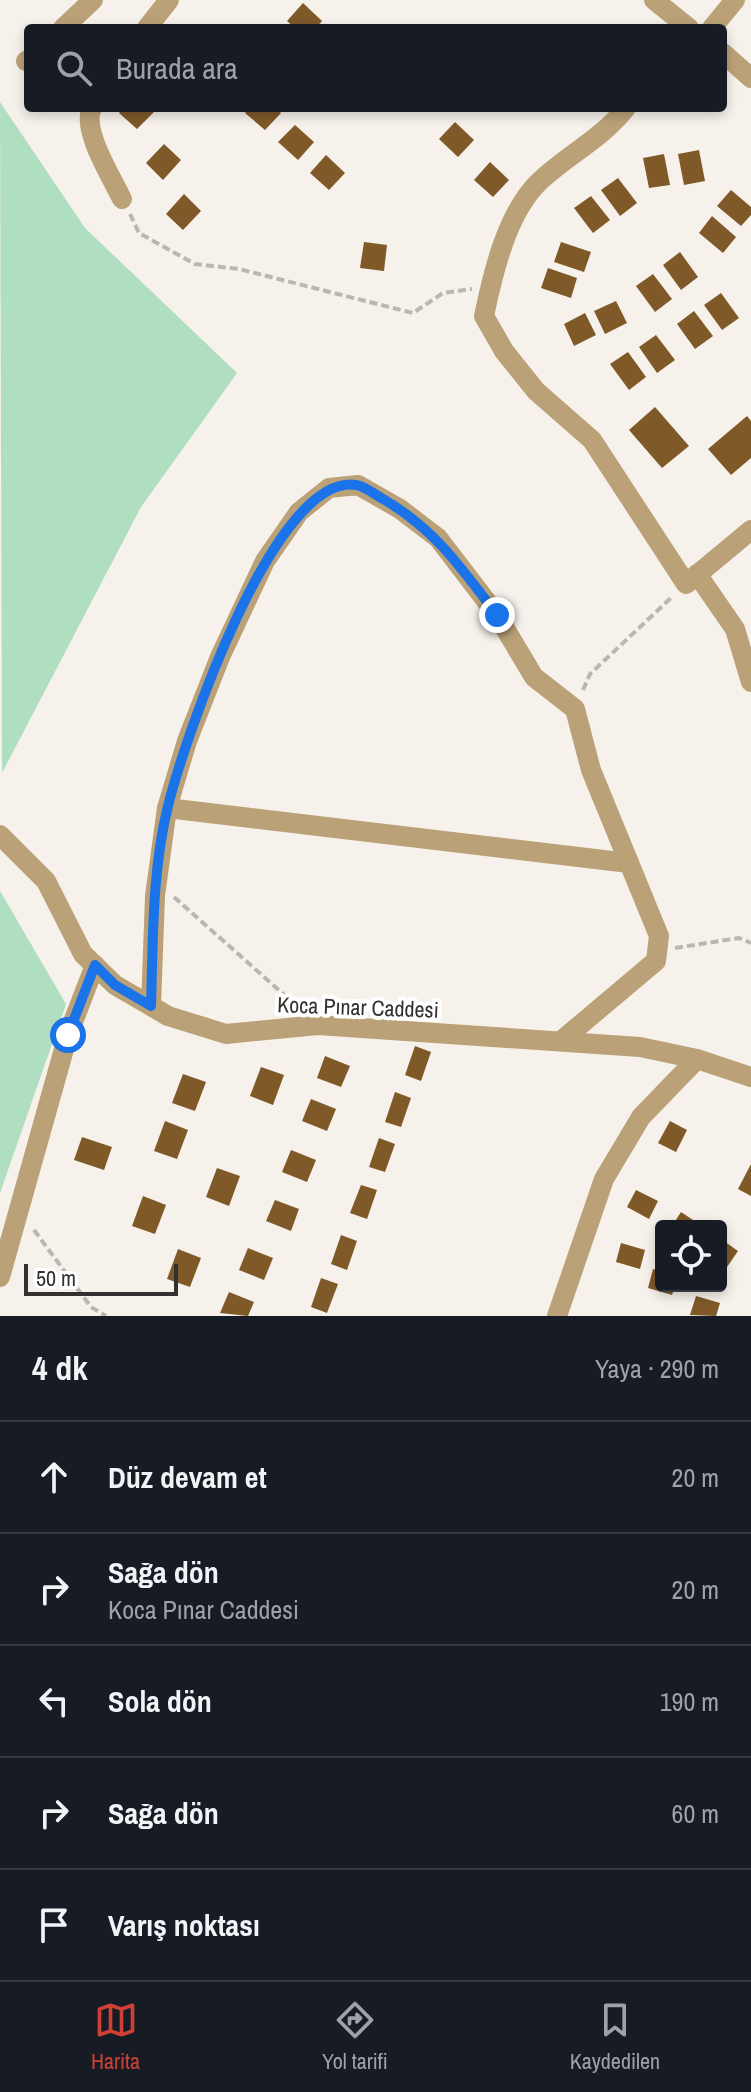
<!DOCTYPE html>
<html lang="tr">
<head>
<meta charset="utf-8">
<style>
  body { margin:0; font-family:"Archivo Narrow",sans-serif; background:#242831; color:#f1f3f6 }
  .controls { position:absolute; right:24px; bottom:24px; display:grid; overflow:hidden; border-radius:8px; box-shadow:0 4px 12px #0003 }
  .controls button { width:72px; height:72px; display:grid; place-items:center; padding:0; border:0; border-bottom:2px solid #363941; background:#171b24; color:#f1f3f6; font:40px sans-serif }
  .scale { position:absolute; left:24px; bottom:20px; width:154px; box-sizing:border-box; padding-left:8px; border:4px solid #33312f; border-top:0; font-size:22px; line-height:28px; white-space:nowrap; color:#33312f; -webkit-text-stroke:6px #fff; paint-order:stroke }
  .stop { position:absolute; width:24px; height:24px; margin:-18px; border:6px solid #1a73e8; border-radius:50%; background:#fff }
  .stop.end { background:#1a73e8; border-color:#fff; box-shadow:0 2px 8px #0008 }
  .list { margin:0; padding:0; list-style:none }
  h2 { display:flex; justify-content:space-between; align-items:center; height:104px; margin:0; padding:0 32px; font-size:34px }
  h2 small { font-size:26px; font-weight:400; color:#9ea1a6 }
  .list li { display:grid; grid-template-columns:52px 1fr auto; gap:24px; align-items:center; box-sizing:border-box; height:112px; padding:0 32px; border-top:2px solid #363941 }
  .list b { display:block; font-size:30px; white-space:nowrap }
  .list p { margin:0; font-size:26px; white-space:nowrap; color:#9ea1a6 }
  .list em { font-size:26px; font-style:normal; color:#9ea1a6 }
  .icon { flex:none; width:44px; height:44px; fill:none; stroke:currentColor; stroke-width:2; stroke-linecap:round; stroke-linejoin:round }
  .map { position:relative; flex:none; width:751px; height:1316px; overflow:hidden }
  .search { position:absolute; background:#171b24; box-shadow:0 4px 12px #0003; left:24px; right:24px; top:24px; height:88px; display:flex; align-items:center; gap:20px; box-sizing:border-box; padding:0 28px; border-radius:8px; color:#9ea1a6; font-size:30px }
  .sheet { height:664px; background:#171b24 }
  nav { display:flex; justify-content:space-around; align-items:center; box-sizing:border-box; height:112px; border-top:2px solid #363941; background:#171b24; font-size:22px; color:#9ea1a6 }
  nav a { display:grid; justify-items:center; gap:4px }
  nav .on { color:#ce4035 }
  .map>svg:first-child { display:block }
</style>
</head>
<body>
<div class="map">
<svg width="751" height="1316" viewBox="0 0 751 1316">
  <rect width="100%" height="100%" fill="#f7f1eb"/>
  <g fill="#b0dec1">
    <polygon points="0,102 85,228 237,373 141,507 2,773"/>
    <polygon points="0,891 66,1004 0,1193"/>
  </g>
  <g fill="#7f5928">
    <polygon points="303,3 322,21 316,28 295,28 287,21"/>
    <polygon points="124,108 152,108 155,111 137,129 119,113"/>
    <polygon points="249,108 275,108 281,113 265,130 245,113"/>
    <polygon points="455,122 474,140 458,157 439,139"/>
    <polygon points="295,125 314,142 298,160 278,142"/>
    <polygon points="164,144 181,160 163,180 146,163"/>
    <polygon points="699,150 705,181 684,185 678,154"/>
    <polygon points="664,154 670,185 649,188 643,158"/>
    <polygon points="326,155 345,173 329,190 310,173"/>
    <polygon points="490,162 509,180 493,197 474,180"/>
    <polygon points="618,178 637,203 620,216 601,190"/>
    <polygon points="731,190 751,207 751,215 741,226 717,206"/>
    <polygon points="184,194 201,211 183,230 166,214"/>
    <polygon points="591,196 610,220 593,233 574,208"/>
    <polygon points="712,216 736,237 723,253 699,233"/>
    <polygon points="364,242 387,245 384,271 360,268"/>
    <polygon points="561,242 591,252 584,272 554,262"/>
    <polygon points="680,252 698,277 681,290 663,265"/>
    <polygon points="548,268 577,278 571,298 541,288"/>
    <polygon points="653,274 672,299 655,312 636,286"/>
    <polygon points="721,293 739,318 722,330 704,305"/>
    <polygon points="616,301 627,323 605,334 594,311"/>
    <polygon points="694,311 713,336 695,349 677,324"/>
    <polygon points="585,313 596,335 574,346 564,324"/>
    <polygon points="656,335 675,360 657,373 639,347"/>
    <polygon points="628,352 646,377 629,390 610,364"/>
    <polygon points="655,407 689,446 662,468 629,430"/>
    <polygon points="747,416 751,421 751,458 731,475 708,449"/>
    <polygon points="415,1046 431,1052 421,1081 405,1075"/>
    <polygon points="325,1056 350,1066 341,1087 317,1078"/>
    <polygon points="261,1067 284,1075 273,1105 250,1096"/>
    <polygon points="183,1074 206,1082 195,1111 172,1103"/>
    <polygon points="395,1092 411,1098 401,1127 385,1122"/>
    <polygon points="311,1099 336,1109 327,1131 302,1121"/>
    <polygon points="165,1121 188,1130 177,1159 154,1151"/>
    <polygon points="670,1121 687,1130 676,1152 658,1143"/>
    <polygon points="82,1137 112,1147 104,1170 74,1160"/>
    <polygon points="379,1138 395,1144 385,1172 369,1167"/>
    <polygon points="291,1150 316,1160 307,1182 282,1172"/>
    <polygon points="751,1164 751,1196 738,1189"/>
    <polygon points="217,1168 240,1176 229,1206 206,1197"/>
    <polygon points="361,1185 377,1190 367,1219 350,1213"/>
    <polygon points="636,1190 658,1201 649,1219 627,1207"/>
    <polygon points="143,1196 166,1205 155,1234 132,1226"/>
    <polygon points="275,1200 299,1209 291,1231 266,1221"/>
    <polygon points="681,1212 702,1226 672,1226"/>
    <polygon points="341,1235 357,1241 347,1270 331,1264"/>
    <polygon points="721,1239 738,1251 727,1267 721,1263"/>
    <polygon points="621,1243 645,1250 640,1269 616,1262"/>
    <polygon points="248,1248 273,1258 264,1280 239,1270"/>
    <polygon points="178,1249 201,1258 190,1287 167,1279"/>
    <polygon points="653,1269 661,1271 661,1286 675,1286 672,1295 648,1288"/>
    <polygon points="321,1278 338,1284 327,1313 311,1307"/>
    <polygon points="229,1292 254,1302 248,1316 220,1313"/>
    <polygon points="696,1296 720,1303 716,1316 690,1315"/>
  </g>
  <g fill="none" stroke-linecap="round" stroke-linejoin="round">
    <g stroke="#bbb6b1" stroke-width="4" stroke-dasharray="8 4" stroke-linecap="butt">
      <polyline points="130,214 139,233 195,264 239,269 413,313 443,293 472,289"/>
      <polyline points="583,690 590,674 673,596"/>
      <polyline points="174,897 299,1008"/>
      <polyline points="675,948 739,938 751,943"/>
      <polyline points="34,1230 91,1307 106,1316"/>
    </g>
    <g stroke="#baa177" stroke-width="20">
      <polyline points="654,0 689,28"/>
      <polyline points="63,28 93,0"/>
      <polyline points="147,28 169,0"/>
      <polyline points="712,28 735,0"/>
      <polyline points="723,53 751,78"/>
      <polyline points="26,61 28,60"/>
      <path d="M92,108C81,129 112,178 122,199"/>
      <path d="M626,108C600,140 570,153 541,180C507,211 493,273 484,316L504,351L536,391L592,440L686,584L751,530"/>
      <polyline points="697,574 735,629 751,682"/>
      <polyline points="167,808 629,863"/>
      <polyline points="151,1006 155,896 167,808 187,741 220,657 265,561 299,512 329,488 358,485 400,509 438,538 497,615 534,677 575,709 591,770 659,936 656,961 561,1041"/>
      <polyline points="0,1277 68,1035 95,965"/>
      <polyline points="557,1316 604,1179 641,1117 697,1059"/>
    </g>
    <polyline stroke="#baa177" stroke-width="20" points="0,835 46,881 83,954 115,985 168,1016 226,1034 318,1025 640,1047 697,1059 751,1077"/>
  </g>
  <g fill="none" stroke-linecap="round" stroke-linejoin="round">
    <path stroke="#1a73e8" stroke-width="10" d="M68,1035L95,965L115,985L151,1006C153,940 152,870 168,806C184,741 274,473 356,485C365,486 375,495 383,499C435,529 462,569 497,615"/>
  </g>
  <g text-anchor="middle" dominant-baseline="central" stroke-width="8" stroke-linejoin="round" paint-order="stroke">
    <g font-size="22" fill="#33312f" stroke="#fff">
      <text transform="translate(358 1007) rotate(2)">Koca Pınar Caddesi</text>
    </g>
  </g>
</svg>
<div class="controls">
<button><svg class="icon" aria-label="locate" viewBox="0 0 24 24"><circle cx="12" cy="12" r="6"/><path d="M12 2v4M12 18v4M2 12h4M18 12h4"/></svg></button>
</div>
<div class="scale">50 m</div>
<div class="stop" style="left:68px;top:1035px"></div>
<div class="stop end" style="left:497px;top:615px"></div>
<div class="search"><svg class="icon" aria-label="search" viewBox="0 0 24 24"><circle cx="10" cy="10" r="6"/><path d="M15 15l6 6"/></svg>Burada ara</div>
</div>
<section class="sheet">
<h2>4 dk<small>Yaya · 290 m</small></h2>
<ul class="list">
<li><svg class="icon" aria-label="ahead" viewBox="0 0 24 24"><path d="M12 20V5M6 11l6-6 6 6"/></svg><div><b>Düz devam et</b></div><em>20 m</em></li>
<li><svg class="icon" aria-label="right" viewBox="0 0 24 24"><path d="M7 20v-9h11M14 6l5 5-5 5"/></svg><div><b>Sağa dön</b><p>Koca Pınar Caddesi</p></div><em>20 m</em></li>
<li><svg class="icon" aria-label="left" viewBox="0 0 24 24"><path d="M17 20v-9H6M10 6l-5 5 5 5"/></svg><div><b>Sola dön</b></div><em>190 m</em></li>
<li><svg class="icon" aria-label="right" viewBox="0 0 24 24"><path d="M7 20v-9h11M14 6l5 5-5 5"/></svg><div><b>Sağa dön</b></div><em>60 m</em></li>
<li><svg class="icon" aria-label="arrive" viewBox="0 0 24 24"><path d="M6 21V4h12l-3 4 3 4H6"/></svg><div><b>Varış noktası</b></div></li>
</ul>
</section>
<nav>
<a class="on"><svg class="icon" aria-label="map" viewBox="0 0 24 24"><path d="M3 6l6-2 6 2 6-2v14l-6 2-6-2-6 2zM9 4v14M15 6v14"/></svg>Harita</a>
<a><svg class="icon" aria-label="directions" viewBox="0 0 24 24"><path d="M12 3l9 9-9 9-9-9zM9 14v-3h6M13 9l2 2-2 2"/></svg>Yol tarifi</a>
<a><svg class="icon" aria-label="saved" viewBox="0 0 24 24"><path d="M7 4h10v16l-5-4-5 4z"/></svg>Kaydedilen</a>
</nav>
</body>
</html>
